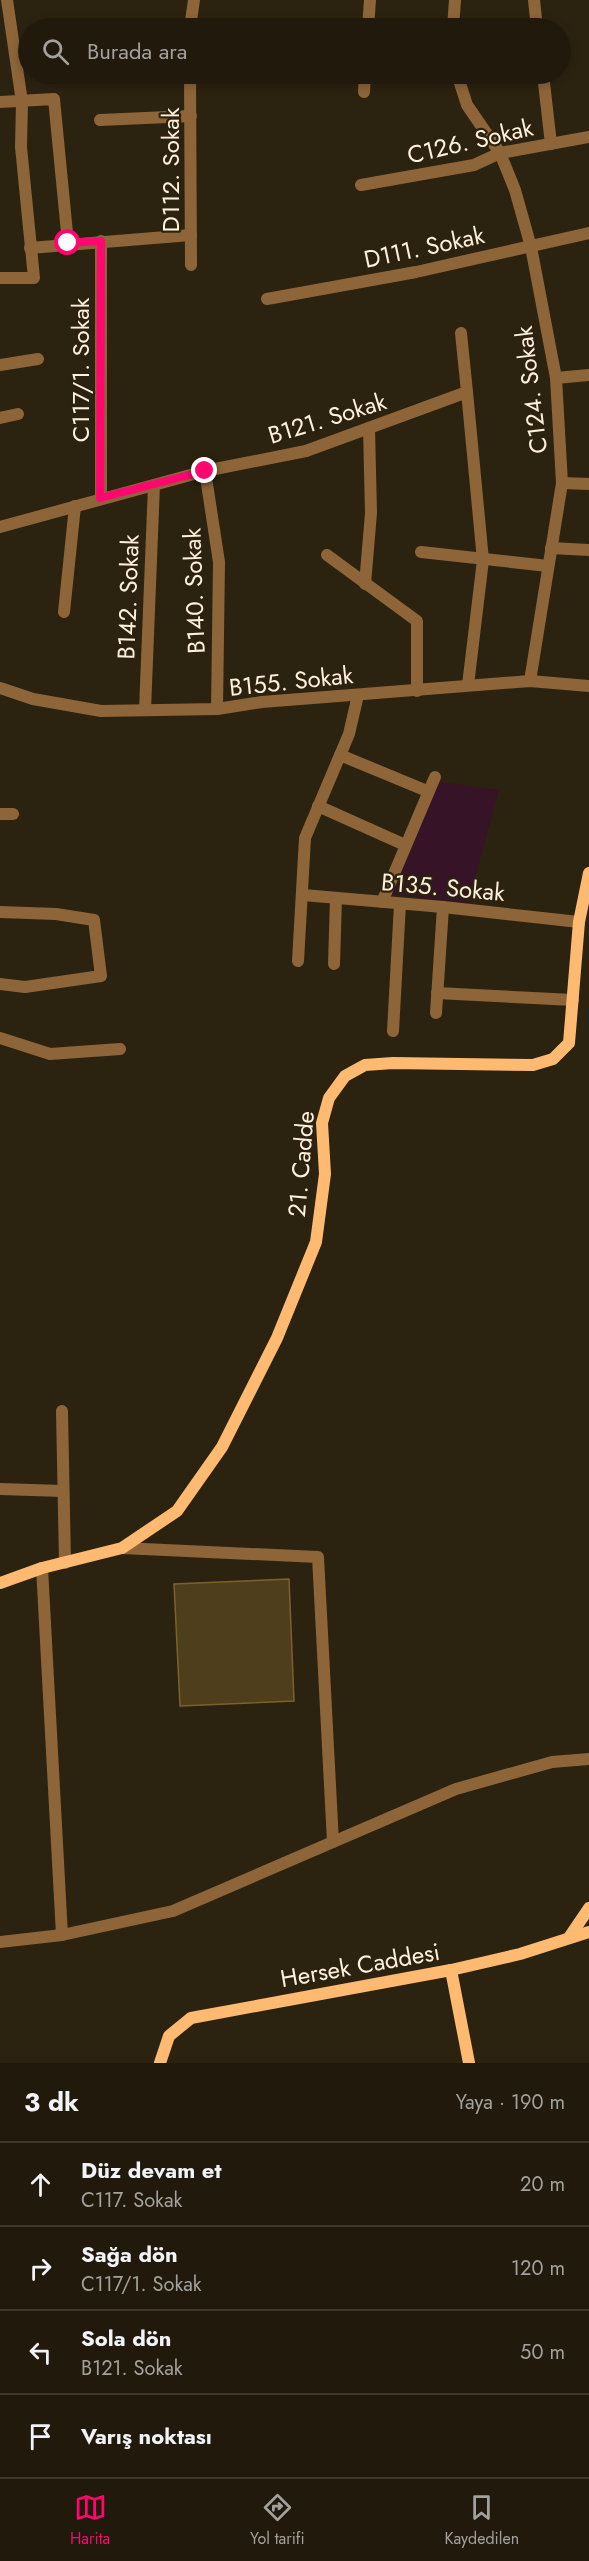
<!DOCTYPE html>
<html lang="tr">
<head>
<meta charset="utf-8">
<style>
  body { margin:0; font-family:Jost,sans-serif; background:#2d271a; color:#f1f3f6 }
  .stop { position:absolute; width:18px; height:18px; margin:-14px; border:4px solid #ff076e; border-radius:50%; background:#fff }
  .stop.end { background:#ff076e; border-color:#fff; box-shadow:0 2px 6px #0008 }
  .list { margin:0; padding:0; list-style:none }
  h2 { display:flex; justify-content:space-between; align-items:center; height:78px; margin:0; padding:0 24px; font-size:26px }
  h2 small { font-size:20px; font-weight:400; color:#a2a19d }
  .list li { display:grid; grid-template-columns:39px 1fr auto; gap:18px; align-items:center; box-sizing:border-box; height:84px; padding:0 24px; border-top:2px solid #3e382d }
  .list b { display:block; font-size:22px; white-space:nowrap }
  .list p { margin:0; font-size:20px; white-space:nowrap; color:#a2a19d }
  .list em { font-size:20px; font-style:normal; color:#a2a19d }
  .icon { flex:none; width:33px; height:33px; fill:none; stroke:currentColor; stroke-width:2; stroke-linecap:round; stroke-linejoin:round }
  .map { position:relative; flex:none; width:589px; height:2063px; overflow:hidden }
  .search { position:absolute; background:#211a0c; box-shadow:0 3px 9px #0003; left:18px; right:18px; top:18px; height:66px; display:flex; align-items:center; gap:15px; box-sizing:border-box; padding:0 21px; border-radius:33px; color:#a2a19d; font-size:22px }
  .sheet { height:414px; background:#211a0c }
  nav { display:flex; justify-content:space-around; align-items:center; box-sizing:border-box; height:84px; border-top:2px solid #3e382d; background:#211a0c; font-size:16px; color:#a2a19d }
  nav a { display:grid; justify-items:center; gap:3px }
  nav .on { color:#ff076e }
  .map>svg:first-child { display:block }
</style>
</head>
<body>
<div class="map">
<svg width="589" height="2063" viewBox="0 0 589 2063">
  <rect width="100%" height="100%" fill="#2c2210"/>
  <polygon fill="#361326" points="439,782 499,790 468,903 391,894"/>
  <polygon fill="#4e3e1b" stroke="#7b622c" stroke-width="1.5" points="289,1579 294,1701 180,1706 174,1584"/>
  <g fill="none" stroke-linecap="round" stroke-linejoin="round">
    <g stroke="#8d6539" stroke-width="12">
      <polyline points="534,0 537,28"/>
      <polyline points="190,28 194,0"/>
      <polyline points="368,28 370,0"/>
      <polyline points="453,28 455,0"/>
      <polyline points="190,74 191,265"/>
      <polyline points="457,74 467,105 500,153 515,190 531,247 556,378 562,483 530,681"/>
      <polyline points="543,74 551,144"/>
      <polyline points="364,92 365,74"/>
      <polyline points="0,102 54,99 68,243"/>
      <polyline points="100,120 191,116"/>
      <polyline points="361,185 474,165 500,153 589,137"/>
      <polyline points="30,248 191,235"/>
      <polyline points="0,278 34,278 21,147 22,102 7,0"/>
      <polyline points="267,299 416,272 589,233"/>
      <polyline points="0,365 38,359"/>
      <polyline points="556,378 589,375"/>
      <polyline points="467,392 483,560 468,685"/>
      <polyline points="0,418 18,414"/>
      <polyline points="205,471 219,562 217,709"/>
      <polyline points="562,483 589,484"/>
      <polyline points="101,498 101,241"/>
      <polyline points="0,527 205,471 306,451 467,392 461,333"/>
      <polyline points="551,548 589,550"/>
      <polyline points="421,552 548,566"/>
      <polyline points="327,555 417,621 417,691"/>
      <polyline points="365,584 371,513 369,428"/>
      <polyline points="64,612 75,506"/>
      <polyline points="0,688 33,699 101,711 217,709 262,702 530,681 589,686"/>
      <polyline points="145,710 154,485"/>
      <polyline points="340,755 427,791"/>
      <polyline points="318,806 405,845"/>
      <polyline points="0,814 13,814"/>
      <polyline points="303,895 443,907 579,922"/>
      <polyline points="382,902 435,777"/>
      <polyline points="0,912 56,914 94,920 101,976 25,987 0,984"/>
      <polyline points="298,961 305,838 349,734 358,695"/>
      <polyline points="334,964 336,898"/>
      <polyline points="437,993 573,1000"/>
      <polyline points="436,1013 443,907"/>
      <polyline points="393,1031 400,904"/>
      <polyline points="0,1038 50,1054 120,1049"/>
      <polyline points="62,1411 65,1563"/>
      <polyline points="0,1489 63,1491"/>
      <polyline points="122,1548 318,1557 333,1842"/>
      <polyline points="42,1568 62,1935"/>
    </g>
    <polyline stroke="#8d6539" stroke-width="12" points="0,1942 62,1935 173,1911 456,1789 552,1762 589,1759"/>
    <g stroke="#ffba72" stroke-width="12">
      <polyline points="0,1583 42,1568 122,1548 177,1511 222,1447 277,1338 316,1242 325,1174 322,1123 329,1098 345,1076 365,1065 393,1063 533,1065 553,1059 569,1043 579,922 589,873"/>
      <polyline points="570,1936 589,1908"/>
      <polyline points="451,1970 469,2063"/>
      <polyline points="160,2063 169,2036 191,2018 451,1970 520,1954 589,1932"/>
    </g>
  </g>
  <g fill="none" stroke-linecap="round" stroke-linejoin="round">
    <polyline stroke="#ff076e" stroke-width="8" points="68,243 101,241 100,498 205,471"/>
  </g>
  <g text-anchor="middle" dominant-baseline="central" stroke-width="4.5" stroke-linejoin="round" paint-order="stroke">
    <g font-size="24" fill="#fff0db" stroke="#2c2210">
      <text transform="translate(470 141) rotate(-13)">C126. Sokak</text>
      <text transform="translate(170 170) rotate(-90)">D112. Sokak</text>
      <text transform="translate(424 247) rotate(-12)">D111. Sokak</text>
      <text transform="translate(80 370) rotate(-90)">C117/1. Sokak</text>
      <text transform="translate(531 390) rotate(-97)">C124. Sokak</text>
      <text transform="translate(327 418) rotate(-17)">B121. Sokak</text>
      <text transform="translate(194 591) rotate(-92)">B140. Sokak</text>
      <text transform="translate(128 597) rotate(-88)">B142. Sokak</text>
      <text transform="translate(291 681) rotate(-6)">B155. Sokak</text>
      <text transform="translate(443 887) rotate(5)">B135. Sokak</text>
      <text transform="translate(301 1164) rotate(-85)">21. Cadde</text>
      <text transform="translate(360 1965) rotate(-10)">Hersek Caddesi</text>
    </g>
  </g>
</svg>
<div class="stop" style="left:68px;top:243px"></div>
<div class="stop end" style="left:205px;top:471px"></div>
<div class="search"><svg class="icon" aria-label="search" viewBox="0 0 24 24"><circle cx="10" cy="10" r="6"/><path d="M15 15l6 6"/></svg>Burada ara</div>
</div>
<section class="sheet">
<h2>3 dk<small>Yaya · 190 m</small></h2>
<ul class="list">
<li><svg class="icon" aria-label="ahead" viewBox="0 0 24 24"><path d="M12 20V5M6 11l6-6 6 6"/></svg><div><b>Düz devam et</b><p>C117. Sokak</p></div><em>20 m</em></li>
<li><svg class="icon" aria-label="right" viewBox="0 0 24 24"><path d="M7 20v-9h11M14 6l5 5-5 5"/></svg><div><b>Sağa dön</b><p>C117/1. Sokak</p></div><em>120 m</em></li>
<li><svg class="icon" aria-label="left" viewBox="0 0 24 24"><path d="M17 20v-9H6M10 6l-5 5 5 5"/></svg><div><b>Sola dön</b><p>B121. Sokak</p></div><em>50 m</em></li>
<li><svg class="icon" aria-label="arrive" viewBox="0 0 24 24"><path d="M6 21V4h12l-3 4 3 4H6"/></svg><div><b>Varış noktası</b></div></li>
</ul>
</section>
<nav>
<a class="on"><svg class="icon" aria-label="map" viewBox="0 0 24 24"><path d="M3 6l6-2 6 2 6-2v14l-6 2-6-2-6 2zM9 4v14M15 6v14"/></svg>Harita</a>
<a><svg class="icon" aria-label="directions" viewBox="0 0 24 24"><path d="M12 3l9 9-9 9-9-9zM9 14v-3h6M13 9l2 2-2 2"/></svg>Yol tarifi</a>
<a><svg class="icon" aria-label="saved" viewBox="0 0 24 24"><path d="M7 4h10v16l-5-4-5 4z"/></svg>Kaydedilen</a>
</nav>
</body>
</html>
